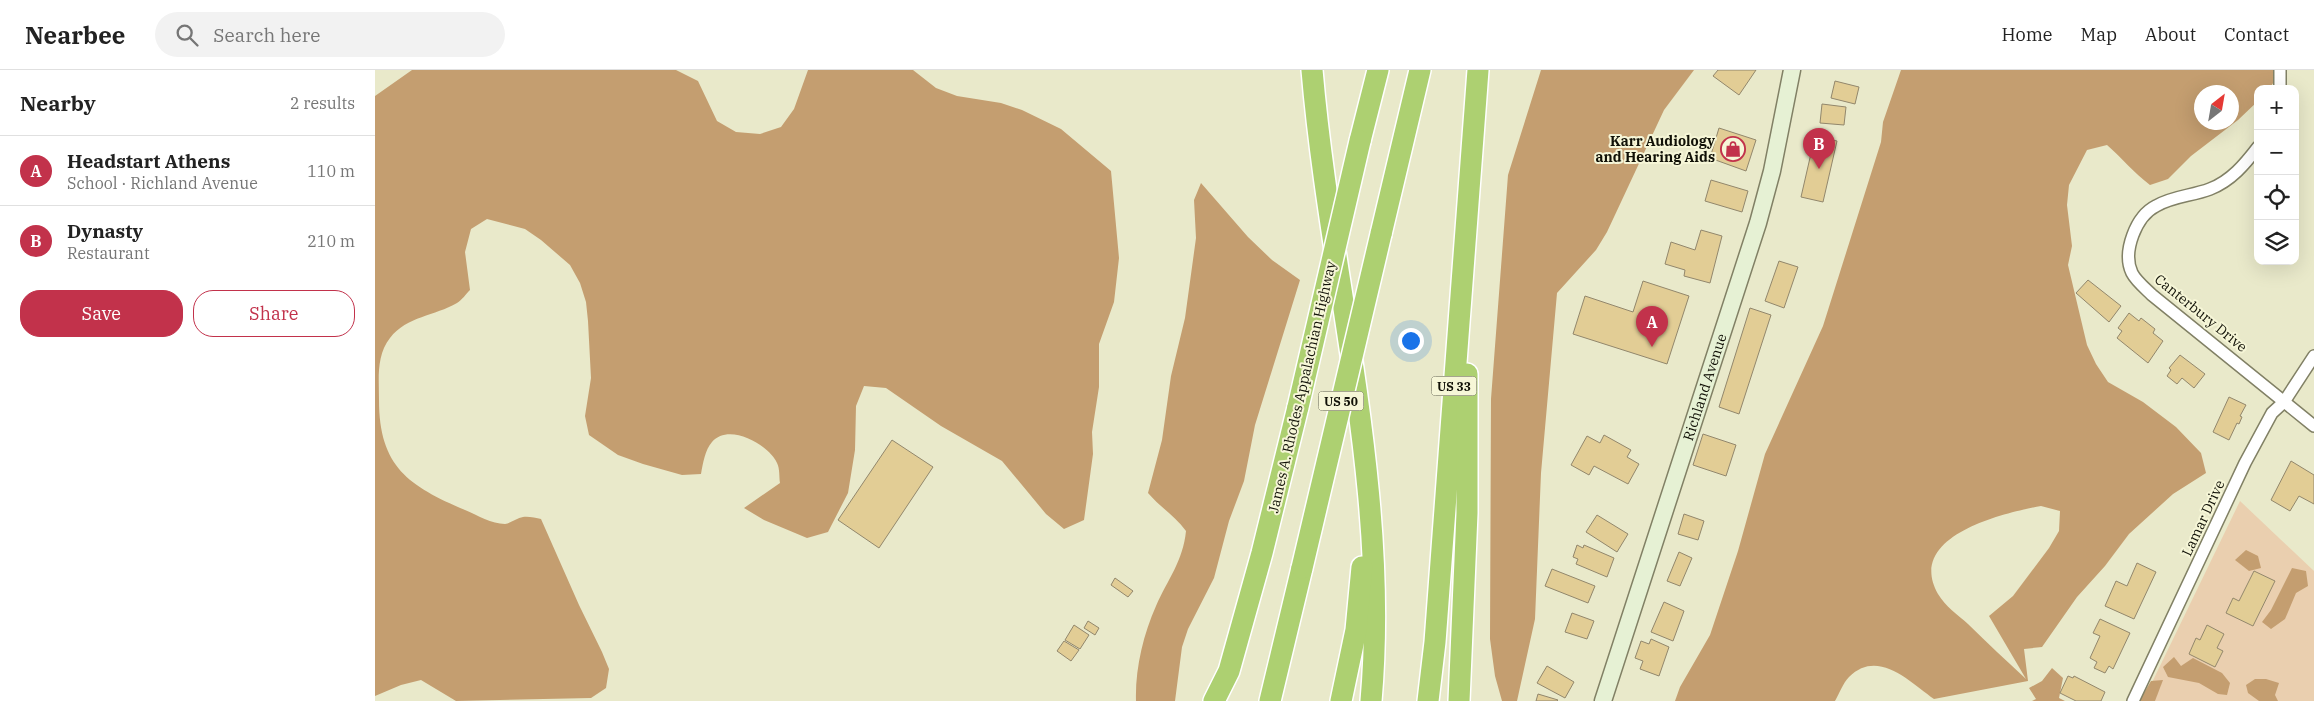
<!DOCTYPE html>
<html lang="en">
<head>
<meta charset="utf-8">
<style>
  body { margin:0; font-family:"IBM Plex Serif",serif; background:#f2f2f2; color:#222 }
  .controls { position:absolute; right:15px; top:15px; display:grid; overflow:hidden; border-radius:10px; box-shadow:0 5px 20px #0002 }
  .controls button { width:45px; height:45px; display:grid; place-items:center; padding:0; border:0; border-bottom:1px solid #e0e0e0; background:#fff; color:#222; font:25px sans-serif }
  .compass { position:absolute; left:1819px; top:15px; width:45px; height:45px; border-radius:50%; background:#fff; box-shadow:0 5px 20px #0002; rotate:31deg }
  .you { position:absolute; left:1035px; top:270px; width:18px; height:18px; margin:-12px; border:4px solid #fff; border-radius:50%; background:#1a73e8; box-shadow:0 0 0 8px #1a73e833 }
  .badge { display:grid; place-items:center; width:32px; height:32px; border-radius:50%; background:#c2324b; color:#fff; font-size:16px; font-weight:700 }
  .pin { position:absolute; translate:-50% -41px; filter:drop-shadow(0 1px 2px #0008) }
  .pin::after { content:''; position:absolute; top:26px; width:18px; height:15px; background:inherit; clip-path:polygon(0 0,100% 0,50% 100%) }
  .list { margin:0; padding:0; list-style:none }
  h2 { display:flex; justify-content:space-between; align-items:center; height:65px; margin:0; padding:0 20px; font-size:21px }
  h2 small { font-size:16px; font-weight:400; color:#767676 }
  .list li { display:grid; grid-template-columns:32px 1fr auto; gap:15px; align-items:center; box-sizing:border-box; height:70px; padding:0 20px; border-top:1px solid #e0e0e0 }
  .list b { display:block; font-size:19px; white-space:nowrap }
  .list p { margin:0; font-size:16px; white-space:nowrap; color:#767676 }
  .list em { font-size:16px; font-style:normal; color:#767676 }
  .actions { display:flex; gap:10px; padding:15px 20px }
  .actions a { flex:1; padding:11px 0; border:1px solid #c2324b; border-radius:20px; text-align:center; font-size:18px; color:#c2324b }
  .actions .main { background:#c2324b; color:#fff }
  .icon { flex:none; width:28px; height:28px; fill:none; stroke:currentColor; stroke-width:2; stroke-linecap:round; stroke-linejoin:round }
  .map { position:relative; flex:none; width:1939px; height:631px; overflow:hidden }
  header { display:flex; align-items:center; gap:30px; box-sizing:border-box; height:70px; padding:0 25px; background:#fff; border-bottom:1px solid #e0e0e0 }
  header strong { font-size:24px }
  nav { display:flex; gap:28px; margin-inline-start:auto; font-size:18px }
  .search { width:350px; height:45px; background:#f2f2f2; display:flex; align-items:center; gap:12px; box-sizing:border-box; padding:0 18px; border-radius:28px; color:#767676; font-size:19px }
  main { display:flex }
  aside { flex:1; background:#fff }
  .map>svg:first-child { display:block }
</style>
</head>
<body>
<header>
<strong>Nearbee</strong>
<div class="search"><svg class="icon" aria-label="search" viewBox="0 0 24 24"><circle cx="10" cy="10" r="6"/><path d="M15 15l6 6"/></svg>Search here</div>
<nav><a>Home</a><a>Map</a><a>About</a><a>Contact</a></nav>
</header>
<main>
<aside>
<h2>Nearby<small>2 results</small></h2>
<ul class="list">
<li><span class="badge">A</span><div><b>Headstart Athens</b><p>School · Richland Avenue</p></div><em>110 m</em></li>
<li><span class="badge">B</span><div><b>Dynasty</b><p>Restaurant</p></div><em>210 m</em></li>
</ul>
<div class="actions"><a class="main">Save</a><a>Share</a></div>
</aside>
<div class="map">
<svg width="1939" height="631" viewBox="0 0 1939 631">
  <rect width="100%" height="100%" fill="#e9e9ca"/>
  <polygon fill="#eacfaf" points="1865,431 1939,501 1939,631 1768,631"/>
  <g fill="#c49e70" fill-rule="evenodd">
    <path d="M37,0H301L323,11L342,51L361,62L385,64L406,57L419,39L433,0H538L561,18L582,26L626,33L647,40L686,59L736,101L744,188L739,232L724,274V317L717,362L718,384L709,450L689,459L671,444L627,391L566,356L511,318L489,316L481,336L480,380L473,423L453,462L432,468L389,450L369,438L405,413C404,407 405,399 402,393C394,375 354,352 337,372C330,380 328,393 326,404L307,405L268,394L243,385L214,365L210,346L216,308L213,251L211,232L205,213L195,195L166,170L150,159L112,149L96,159L90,182L95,220C91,224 87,230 82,233C60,246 32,246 15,268C1,286 4,309 4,330C4,397 34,416 90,440C102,445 117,454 130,454C136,453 142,448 148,447C153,446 161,448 166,449L204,535L227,582L234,599L231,618L216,628L81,631L46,610L26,615L0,626V26Z"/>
    <polygon points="1166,0 1319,0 1289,40 1232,162 1221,180 1182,223 1166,403 1160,549 1142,631 1127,631 1120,606 1115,569 1116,329 1133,105"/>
    <path d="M1526,0H1902L1903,6L1894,19H1883V31L1863,50L1816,86L1793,109L1775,115C1759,103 1747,88 1732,75L1712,80L1694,115L1692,135L1697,176L1693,195L1712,275L1721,294L1733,312L1768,332L1801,357L1826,383L1831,403L1798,424L1754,464L1730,496L1702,527L1667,577L1649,579L1653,611L1559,629C1535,612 1503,578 1474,607C1468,613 1464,624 1460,631H1300L1305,617L1335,565L1363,481L1390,384L1448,256L1506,72L1508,52ZM1826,22H1856V52H1826ZM1666,436L1685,441L1684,461L1674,478L1638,526L1614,546L1651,609C1632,591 1612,573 1593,554C1583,545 1570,536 1563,524C1530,466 1628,443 1666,436Z"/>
    <path d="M826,113L873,167L897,190L925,210L880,355L869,411L854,451L839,508L813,559L807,577L800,631H761C760,600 768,565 781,536C793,509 808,491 811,461C800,446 785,437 773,423L787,370L796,306L810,248L821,168L819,130Z"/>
    <polygon points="1871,480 1883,486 1886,498 1874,501 1860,490"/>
    <polygon points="1917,498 1931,501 1933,516 1921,523 1910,549 1896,559 1887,552 1896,540"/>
    <polygon points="1799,587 1806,596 1818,588 1847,603 1855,613 1852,625 1843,624 1824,613 1793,607 1788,597"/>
    <polygon points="1677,598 1688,608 1684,628 1690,631 1657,631 1661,629 1654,618 1667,611"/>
    <polygon points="1880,609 1891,609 1904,613 1900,625 1903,631 1884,631 1873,623 1871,615"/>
    <polygon points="1788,610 1780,631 1764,631 1776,611"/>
  </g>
  <g fill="#e2cd95" stroke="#92876c">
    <polygon points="1343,0 1381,0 1364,25 1338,6"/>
    <polygon points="1460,11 1484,17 1480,34 1456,28"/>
    <polygon points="1447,34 1471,37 1469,55 1445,53"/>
    <polygon points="1344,58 1381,70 1371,101 1335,88"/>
    <polygon points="1440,66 1462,71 1448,132 1426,127"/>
    <polygon points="1336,110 1373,121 1367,142 1330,131"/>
    <polygon points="1326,160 1347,166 1335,213 1309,206 1310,200 1290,194 1296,172 1320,180"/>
    <polygon points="1404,191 1423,197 1409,238 1390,231"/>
    <polygon points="1713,210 1746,236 1734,252 1701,223"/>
    <polygon points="1268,211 1314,226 1292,294 1198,264 1210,226 1258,242"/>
    <polygon points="1375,238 1396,245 1364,344 1344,337"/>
    <polygon points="1754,243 1764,251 1766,248 1780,259 1778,263 1788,271 1773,293 1742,268 1747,261 1743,258"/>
    <polygon points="1805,285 1830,304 1819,318 1807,308 1802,314 1792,306 1796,300 1794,298"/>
    <polygon points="1854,327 1871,335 1865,346 1867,347 1864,354 1862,353 1854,370 1838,362"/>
    <polygon points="1328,364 1361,375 1351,406 1318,395"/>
    <polygon points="1229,365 1256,380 1252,387 1264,394 1253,414 1219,396 1214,405 1196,395 1212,366 1225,373"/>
    <polygon points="517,370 558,397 504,478 463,450"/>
    <polygon points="1916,391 1939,405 1939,434 1924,426 1915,441 1896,430"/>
    <polygon points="1309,444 1329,451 1323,470 1303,464"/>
    <polygon points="1222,445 1253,464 1242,482 1211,462"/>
    <polygon points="1202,475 1208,478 1209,475 1239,488 1232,507 1201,494 1203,489 1198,487"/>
    <polygon points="1304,482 1317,488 1305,516 1292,511"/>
    <polygon points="1762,493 1781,502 1759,549 1730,536 1741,511 1752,516"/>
    <polygon points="1177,499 1220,516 1213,533 1170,516"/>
    <polygon points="1879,501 1900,511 1878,556 1851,543 1858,528 1864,531"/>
    <polygon points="740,508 758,521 753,527 736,515"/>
    <polygon points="1289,532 1309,541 1298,571 1276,562"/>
    <polygon points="1197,543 1219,551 1212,569 1190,562"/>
    <polygon points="1725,549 1755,563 1738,599 1734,596 1730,603 1719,598 1722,592 1715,588 1725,566 1718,563"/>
    <polygon points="713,551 724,558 720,565 709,558"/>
    <polygon points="699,555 714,565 705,579 690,570"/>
    <polygon points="1832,555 1849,564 1842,578 1848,581 1840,597 1814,584 1821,568 1825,570"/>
    <polygon points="1276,569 1294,577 1284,606 1265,599 1268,591 1260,588 1266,571 1274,574"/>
    <polygon points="689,571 704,580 696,591 682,581"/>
    <polygon points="1172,596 1199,612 1190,628 1162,613"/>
    <polygon points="1693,606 1698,608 1699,606 1730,622 1726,631 1701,631 1685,623"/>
    <polygon points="1163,624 1183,630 1182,631 1161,631"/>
  </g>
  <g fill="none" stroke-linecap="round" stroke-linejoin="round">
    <defs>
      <g id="street">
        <polyline points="1905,0 1905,19"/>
        <path d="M1883,77C1870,94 1856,111 1835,119C1817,126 1798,126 1781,136C1761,146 1747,182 1757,203C1761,211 1771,219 1777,225L1939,356"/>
        <polyline points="1758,631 1870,393 1897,343 1909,332 1939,286"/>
      </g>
      <g id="secondary">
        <path id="s1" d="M1228,631L1383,153L1397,101L1417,0"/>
      </g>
      <g id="highway">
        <path d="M937,0C955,210 1015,419 996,631"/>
        <polyline points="985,71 1003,0"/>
        <polyline points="1006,164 1045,0"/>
        <polyline points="839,631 854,601 887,483 923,337"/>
        <polyline points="895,631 927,498"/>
        <polyline points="966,631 981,560 987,497"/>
        <polyline points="1053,631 1060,572 1103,0"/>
        <polyline points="1084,631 1092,443 1092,304"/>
      </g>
    </defs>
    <use href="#street" stroke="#818065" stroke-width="14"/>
    <use href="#secondary" stroke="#818065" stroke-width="19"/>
    <use href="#highway" stroke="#fff" stroke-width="24"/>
    <use href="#street" stroke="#fff" stroke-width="11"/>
    <use href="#secondary" stroke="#e6f1d4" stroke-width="16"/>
    <use href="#highway" stroke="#add071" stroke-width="21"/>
    <defs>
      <g id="highway-bridge">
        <polyline points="923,337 985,71"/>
        <polyline points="927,498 1006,164"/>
      </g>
    </defs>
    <use href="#highway-bridge" stroke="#fff" stroke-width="24" stroke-linecap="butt"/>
    <use href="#highway-bridge" stroke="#add071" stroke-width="21"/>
  </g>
  <defs>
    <symbol id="shop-ring" viewBox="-11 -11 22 22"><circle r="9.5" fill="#f6f6d7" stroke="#c2324b" stroke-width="1.5"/><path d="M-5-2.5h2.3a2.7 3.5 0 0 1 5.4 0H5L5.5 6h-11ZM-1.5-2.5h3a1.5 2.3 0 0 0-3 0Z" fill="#c2324b"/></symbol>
  </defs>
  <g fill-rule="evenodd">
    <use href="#shop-ring" x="1344" y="65" width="28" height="28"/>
  </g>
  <g text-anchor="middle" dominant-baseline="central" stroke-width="4" stroke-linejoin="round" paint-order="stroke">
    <g fill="#f6f6d7" stroke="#555545" stroke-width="1">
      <rect x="1056.5" y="306.5" width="45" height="19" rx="4"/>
      <rect x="943.5" y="321.5" width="45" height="19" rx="4"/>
    </g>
    <g font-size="12" font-weight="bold" fill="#101006">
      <text x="1079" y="316">US 33</text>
      <text x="966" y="331">US 50</text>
    </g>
    <g font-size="14" font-weight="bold" fill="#101006" stroke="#f6f6d7" text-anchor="end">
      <text x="1340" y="71">Karr Audiology<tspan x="1340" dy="16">and Hearing Aids</tspan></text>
    </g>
    <g font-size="14" fill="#101006" stroke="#f6f6d7">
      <text transform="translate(1826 243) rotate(39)">Canterbury Drive</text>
      <text transform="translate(927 317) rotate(-77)">James A. Rhodes Appalachian Highway</text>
      <text stroke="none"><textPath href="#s1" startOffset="330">Richland Avenue</textPath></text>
      <text transform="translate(1828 448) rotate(-65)">Lamar Drive</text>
    </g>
  </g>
</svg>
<div class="controls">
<button>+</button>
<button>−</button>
<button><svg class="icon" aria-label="locate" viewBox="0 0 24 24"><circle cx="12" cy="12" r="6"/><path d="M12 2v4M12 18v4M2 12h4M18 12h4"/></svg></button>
<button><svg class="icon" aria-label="layers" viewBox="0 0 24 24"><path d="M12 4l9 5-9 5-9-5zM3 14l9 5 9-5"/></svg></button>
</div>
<svg class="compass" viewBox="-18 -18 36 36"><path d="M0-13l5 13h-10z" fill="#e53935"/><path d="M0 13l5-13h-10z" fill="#767676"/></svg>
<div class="you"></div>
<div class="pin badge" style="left:1277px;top:277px">A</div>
<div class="pin badge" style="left:1444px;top:99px">B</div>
</div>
</main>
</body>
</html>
